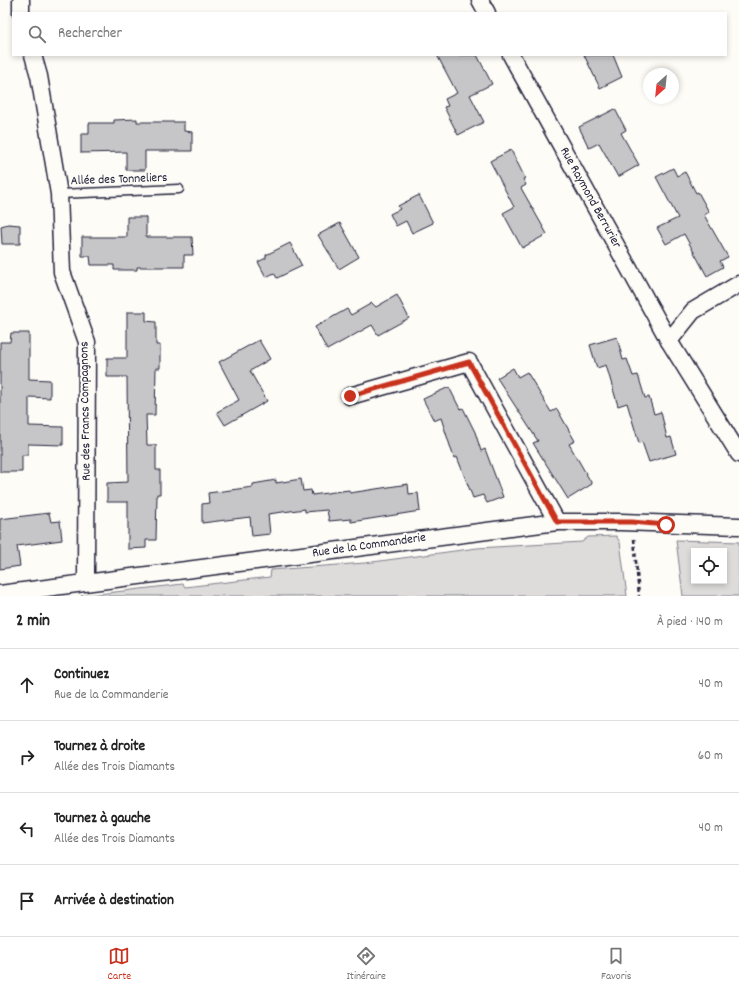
<!DOCTYPE html>
<html lang="fr">
<head>
<meta charset="utf-8">
<style>
  body { margin:0; font-family:Dekko,sans-serif; background:#f2f2f2; color:#222 }
  .controls { position:absolute; right:12px; bottom:12px; display:grid; overflow:hidden; border-radius:0px; box-shadow:0 2px 6px #0003 }
  .controls button { width:36px; height:36px; display:grid; place-items:center; padding:0; border:0; border-bottom:1px solid #e0e0e0; background:#fff; color:#222; font:20px sans-serif }
  .compass { position:absolute; left:643px; top:68px; width:36px; height:36px; border-radius:50%; background:#fff; box-shadow:0 2px 6px #0003; rotate:207deg }
  .stop { position:absolute; width:12px; height:12px; margin:-9px; border:3px solid #c8321e; border-radius:50%; background:#fff }
  .stop.end { background:#c8321e; border-color:#fff; box-shadow:0 1px 4px #0008 }
  .list { margin:0; padding:0; list-style:none }
  h2 { display:flex; justify-content:space-between; align-items:center; height:52px; margin:0; padding:0 16px; font-size:17px }
  h2 small { font-size:13px; font-weight:400; color:#767676 }
  .list li { display:grid; grid-template-columns:26px 1fr auto; gap:12px; align-items:center; box-sizing:border-box; height:72px; padding:0 16px; border-top:1px solid #e0e0e0 }
  .list b { display:block; font-size:15px; white-space:nowrap }
  .list p { margin:0; font-size:13px; white-space:nowrap; color:#767676 }
  .list em { font-size:13px; font-style:normal; color:#767676 }
  .icon { flex:none; width:22px; height:22px; fill:none; stroke:currentColor; stroke-width:2; stroke-linecap:round; stroke-linejoin:round }
  .map { position:relative; flex:none; width:739px; height:596px; overflow:hidden }
  .search { position:absolute; background:#fff; box-shadow:0 2px 6px #0003; left:12px; right:12px; top:12px; height:44px; display:flex; align-items:center; gap:10px; box-sizing:border-box; padding:0 14px; border-radius:0px; color:#767676; font-size:15px }
  .sheet { height:340px; background:#fff }
  nav { display:flex; justify-content:space-around; align-items:center; box-sizing:border-box; height:56px; border-top:1px solid #e0e0e0; background:#fff; font-size:11px; color:#767676 }
  nav a { display:grid; justify-items:center; gap:2px }
  nav .on { color:#c8321e }
  .map>svg:first-child { display:block }
</style>
</head>
<body>
<div class="map">
<svg width="739" height="596" viewBox="0 0 739 596">
  <rect width="100%" height="100%" fill="#fdfcf7"/>
  <filter id="ink" filterUnits="userSpaceOnUse"><feTurbulence type="fractalNoise" baseFrequency=".025" numOctaves="2"/><feDisplacementMap in="SourceGraphic" scale="8" xChannelSelector="R" yChannelSelector="G"/><feConvolveMatrix kernelMatrix="1 2 1 2 8 2 1 2 1" color-interpolation-filters="sRGB"/></filter>
  <g filter="url(#ink)">
    <g fill="#dddcdb" stroke="#807f8b" fill-rule="evenodd">
      <polygon points="616,536 620,542 627,596 81,596 183,584 185,587 270,577 271,570 365,563 477,548 582,542 588,537"/>
      <path d="M676,540L739,542V596H683ZM694,551H724V581H694Z"/>
    </g>
    <g fill="#c6c6c8" stroke="#22223b">
      <polygon points="437,55 477,55 492,84 470,95 484,122 458,135 444,107 448,106 445,99 457,93"/>
      <polygon points="584,55 613,55 622,77 600,88"/>
      <polygon points="615,109 626,130 621,133 639,165 618,177 599,143 589,148 579,127"/>
      <polygon points="137,119 137,122 184,122 184,131 192,132 192,151 145,151 145,170 126,170 126,152 81,153 81,134 89,134 89,123 114,123 114,120"/>
      <polygon points="511,150 525,178 523,179 526,185 521,188 547,234 522,248 503,213 514,207 490,161"/>
      <polygon points="673,168 677,176 685,172 696,193 698,192 709,212 704,215 728,257 720,261 723,267 707,276 684,234 666,244 657,228 678,218 656,177"/>
      <polygon points="419,195 433,223 412,233 406,221 396,226 390,214 400,209 398,206"/>
      <polygon points="127,217 146,217 146,237 192,237 193,255 184,255 184,267 137,267 137,270 114,270 114,265 91,265 90,256 82,256 82,237 127,237"/>
      <polygon points="340,223 359,257 339,269 318,235"/>
      <polygon points="8,224 20,225 20,244 2,244 1,226"/>
      <polygon points="290,243 302,266 277,278 274,273 266,277 258,262 266,258 266,255"/>
      <polygon points="397,295 409,318 378,335 372,325 327,350 315,327 347,309 351,315 372,303 376,307"/>
      <polygon points="127,312 146,312 146,321 156,322 156,345 160,345 160,368 156,368 155,415 146,415 147,445 156,445 156,470 160,470 160,494 157,494 156,540 146,540 146,548 128,549 128,502 107,502 107,483 128,482 127,377 107,377 107,358 127,358"/>
      <polygon points="11,333 29,333 29,379 50,380 50,398 29,397 29,426 63,427 63,445 28,444 28,455 22,455 22,472 0,472 0,342 10,342"/>
      <polygon points="617,337 623,360 627,359 633,376 638,375 645,398 649,397 654,414 661,412 667,438 671,437 676,454 649,462 642,442 639,443 627,403 618,406 606,365 597,368 590,345"/>
      <polygon points="259,340 270,359 250,371 267,401 225,425 217,412 239,400 219,362"/>
      <polygon points="513,368 518,377 527,372 551,412 557,409 575,441 569,444 592,484 568,499 533,443 538,441 497,378"/>
      <polygon points="449,387 460,409 463,408 475,432 481,451 485,449 503,497 487,503 483,495 473,498 457,457 454,458 441,418 434,421 423,399"/>
      <polygon points="301,479 303,491 311,490 312,495 349,490 350,493 408,484 409,494 418,493 420,511 351,522 351,519 329,521 327,510 305,512 305,509 268,514 270,534 252,536 250,517 202,523 202,504 209,503 208,493 253,487 253,484 276,480 276,483"/>
      <polygon points="49,513 51,522 60,521 62,540 17,546 20,566 0,569 0,519"/>
    </g>
    <g fill="none" stroke-linecap="round" stroke-linejoin="round">
      <defs>
        <polyline id="service" points="59,194 179,189"/>
        <g id="minor">
          <polyline points="21,0 21,13"/>
          <polyline points="480,0 487,13"/>
          <polyline points="33,55 39,76 59,194 62,272 87,342 86,582"/>
          <polyline points="511,55 669,341 739,454"/>
          <polyline points="669,341 693,311 739,284"/>
          <polyline points="350,396 469,362 557,522"/>
          <polyline points="0,594 557,522 621,522 739,526"/>
        </g>
      </defs>
      <use href="#service" stroke="#22223b" stroke-width="11"/>
      <use href="#minor" stroke="#22223b" stroke-width="19"/>
      <polyline stroke="#22223b" stroke-width="2.5" stroke-dasharray="4 3" stroke-linecap="butt" points="634,539 639,596"/>
      <use href="#service" stroke="#fdfcf7" stroke-width="8"/>
      <use href="#minor" stroke="#fdfcf7" stroke-width="16"/>
    </g>
  </g>
  <g fill="none" stroke-linecap="round" stroke-linejoin="round" filter="url(#ink)">
    <polyline stroke="#c8321e" stroke-width="5" points="350,396 469,362 557,522 632,522 666,525"/>
  </g>
  <g text-anchor="middle" dominant-baseline="central" stroke-width="4" stroke-linejoin="round" paint-order="stroke">
    <g font-size="13" fill="#22223b" stroke="#fdfcf7">
      <text transform="translate(119 180) rotate(-2)">Allée des Tonneliers</text>
      <text transform="translate(590 198) rotate(61)">Rue Raymond Berrurier</text>
      <text transform="translate(86 411) rotate(-91)">Rue des Francs Compagnons</text>
      <text transform="translate(369 546) rotate(-8)">Rue de la Commanderie</text>
    </g>
  </g>
</svg>
<div class="controls">
<button><svg class="icon" aria-label="locate" viewBox="0 0 24 24"><circle cx="12" cy="12" r="6"/><path d="M12 2v4M12 18v4M2 12h4M18 12h4"/></svg></button>
</div>
<svg class="compass" viewBox="-18 -18 36 36"><path d="M0-13l5 13h-10z" fill="#e53935"/><path d="M0 13l5-13h-10z" fill="#767676"/></svg>
<div class="stop" style="left:666px;top:525px"></div>
<div class="stop end" style="left:350px;top:396px"></div>
<div class="search"><svg class="icon" aria-label="search" viewBox="0 0 24 24"><circle cx="10" cy="10" r="6"/><path d="M15 15l6 6"/></svg>Rechercher</div>
</div>
<section class="sheet">
<h2>2 min<small>À pied · 140 m</small></h2>
<ul class="list">
<li><svg class="icon" aria-label="ahead" viewBox="0 0 24 24"><path d="M12 20V5M6 11l6-6 6 6"/></svg><div><b>Continuez</b><p>Rue de la Commanderie</p></div><em>40 m</em></li>
<li><svg class="icon" aria-label="right" viewBox="0 0 24 24"><path d="M7 20v-9h11M14 6l5 5-5 5"/></svg><div><b>Tournez à droite</b><p>Allée des Trois Diamants</p></div><em>60 m</em></li>
<li><svg class="icon" aria-label="left" viewBox="0 0 24 24"><path d="M17 20v-9H6M10 6l-5 5 5 5"/></svg><div><b>Tournez à gauche</b><p>Allée des Trois Diamants</p></div><em>40 m</em></li>
<li><svg class="icon" aria-label="arrive" viewBox="0 0 24 24"><path d="M6 21V4h12l-3 4 3 4H6"/></svg><div><b>Arrivée à destination</b></div></li>
</ul>
</section>
<nav>
<a class="on"><svg class="icon" aria-label="map" viewBox="0 0 24 24"><path d="M3 6l6-2 6 2 6-2v14l-6 2-6-2-6 2zM9 4v14M15 6v14"/></svg>Carte</a>
<a><svg class="icon" aria-label="directions" viewBox="0 0 24 24"><path d="M12 3l9 9-9 9-9-9zM9 14v-3h6M13 9l2 2-2 2"/></svg>Itinéraire</a>
<a><svg class="icon" aria-label="saved" viewBox="0 0 24 24"><path d="M7 4h10v16l-5-4-5 4z"/></svg>Favoris</a>
</nav>
</body>
</html>
